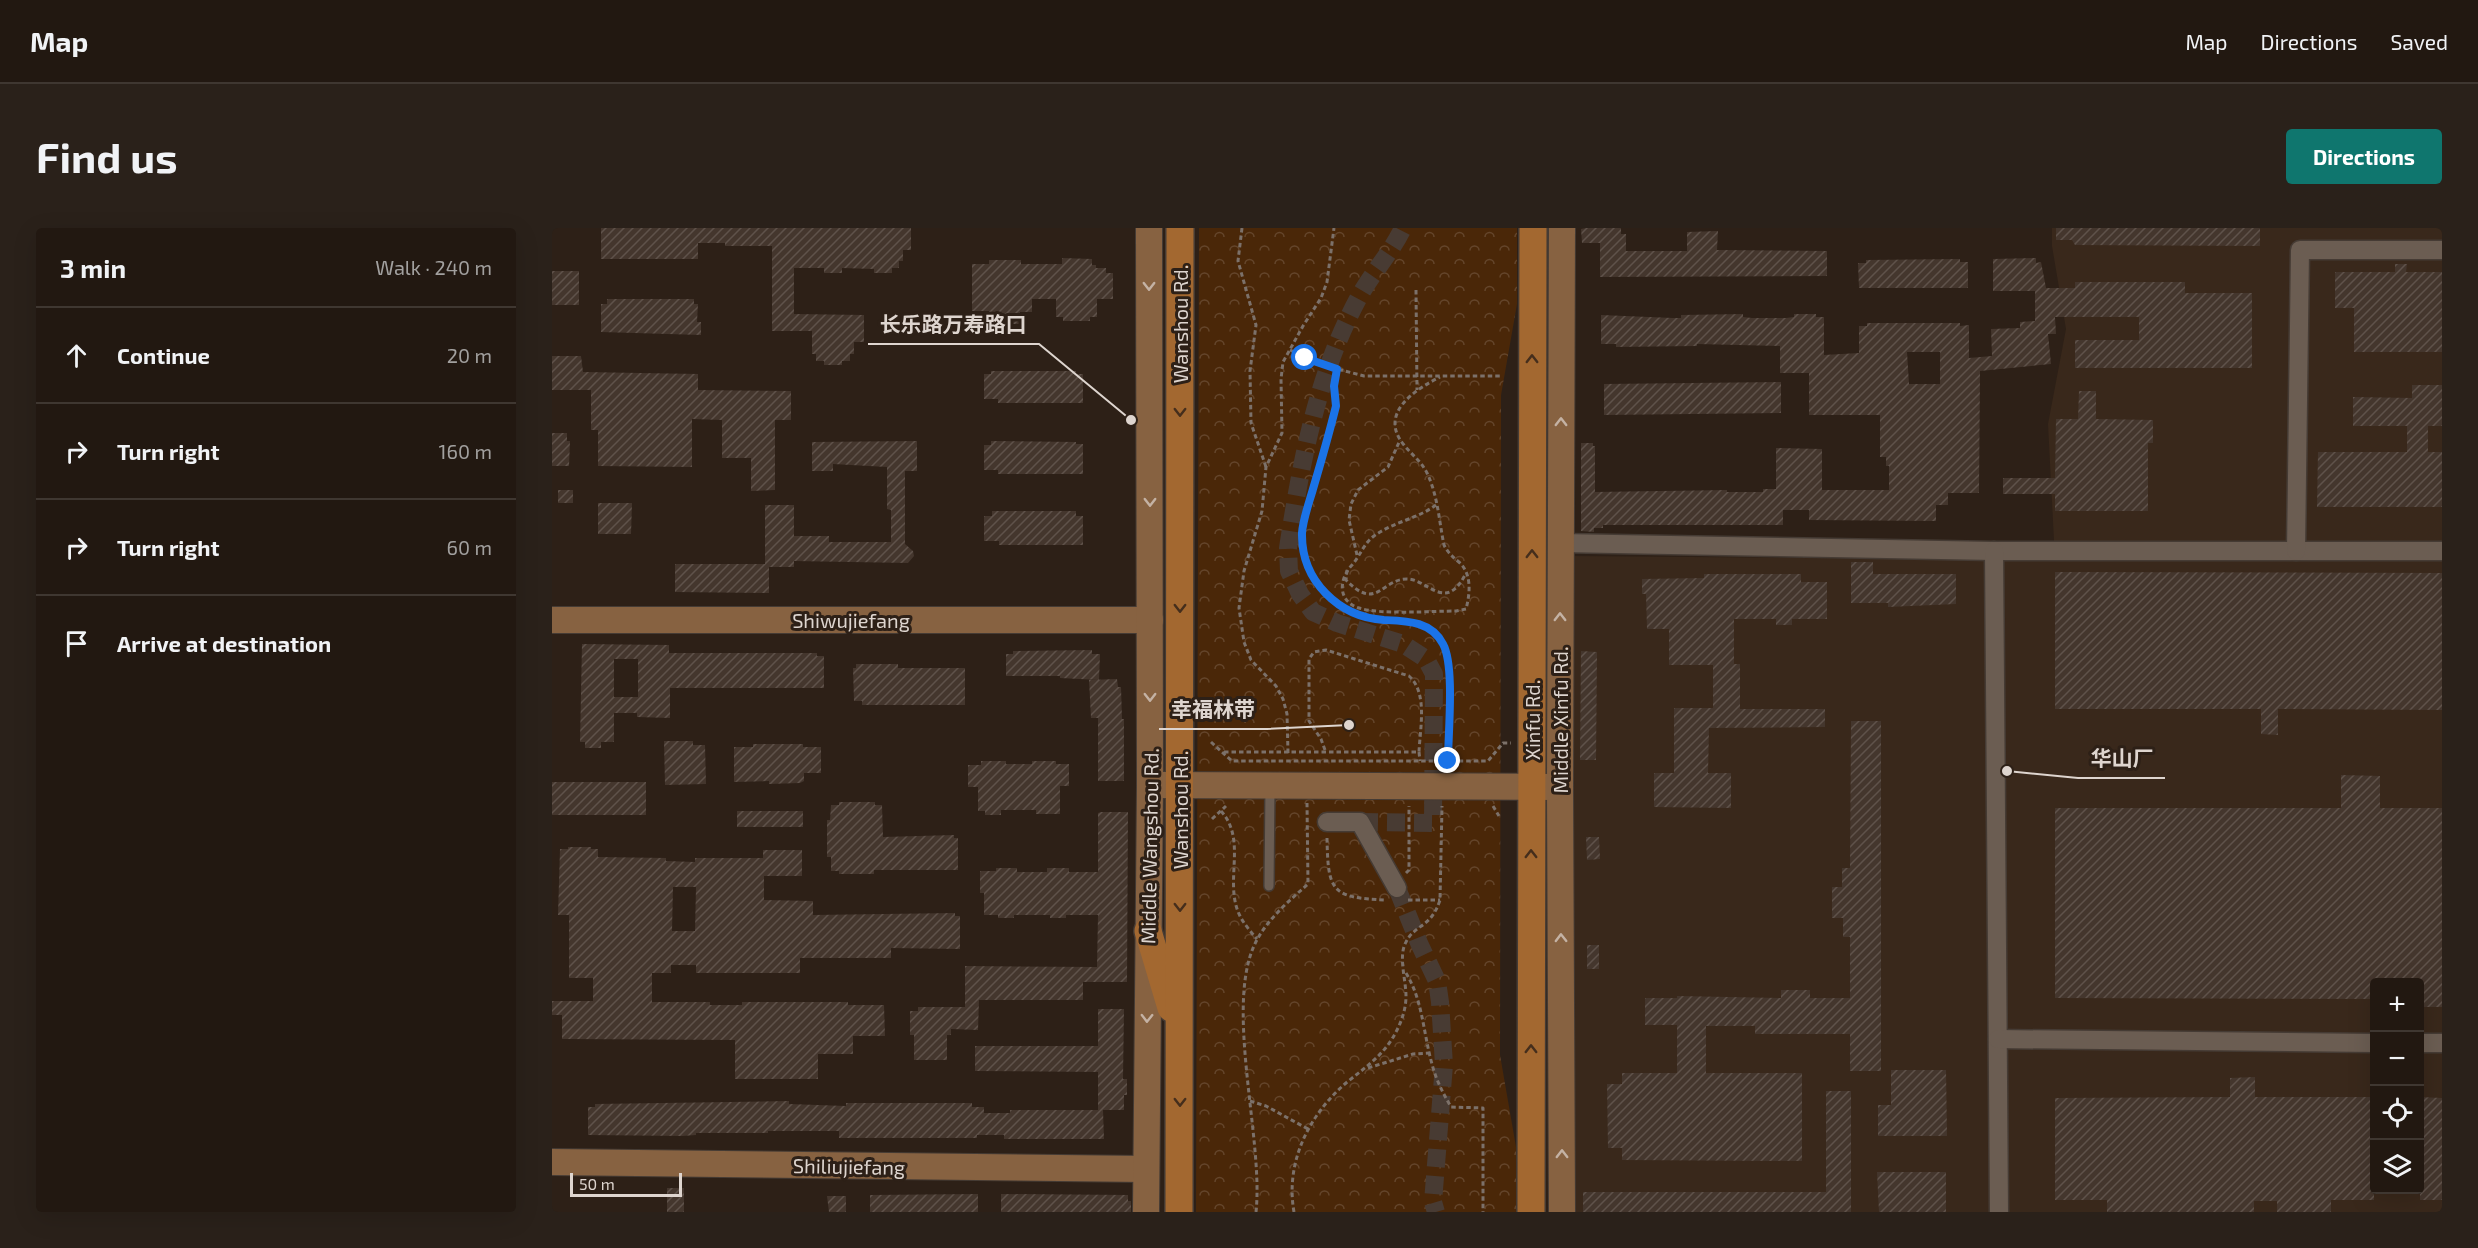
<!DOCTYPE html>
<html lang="en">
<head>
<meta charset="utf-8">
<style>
  body { margin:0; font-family:"Exo 2","Noto Sans SC",sans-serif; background:#2a211a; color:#f1f3f6 }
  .controls { position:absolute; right:18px; bottom:18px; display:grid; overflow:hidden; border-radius:6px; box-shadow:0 6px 24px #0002 }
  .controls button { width:54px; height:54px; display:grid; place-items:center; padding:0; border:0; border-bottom:2px solid #3f3731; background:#221811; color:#f1f3f6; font:30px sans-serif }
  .scale { position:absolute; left:18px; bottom:15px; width:112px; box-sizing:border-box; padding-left:6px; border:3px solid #ded5cf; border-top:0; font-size:16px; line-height:21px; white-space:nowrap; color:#ded5cf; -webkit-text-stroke:4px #2d2017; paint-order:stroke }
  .stop { position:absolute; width:18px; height:18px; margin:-14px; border:4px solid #1a73e8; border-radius:50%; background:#fff }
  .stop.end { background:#1a73e8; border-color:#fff; box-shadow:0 2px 6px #0008 }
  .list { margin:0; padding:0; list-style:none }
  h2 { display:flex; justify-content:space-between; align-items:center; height:78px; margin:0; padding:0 24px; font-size:26px }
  h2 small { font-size:20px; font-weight:400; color:#a2a09f }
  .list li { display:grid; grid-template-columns:39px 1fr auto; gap:18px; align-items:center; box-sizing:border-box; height:96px; padding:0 24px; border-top:2px solid #3f3731 }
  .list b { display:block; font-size:22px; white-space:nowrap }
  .list em { font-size:20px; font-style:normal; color:#a2a09f }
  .icon { flex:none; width:33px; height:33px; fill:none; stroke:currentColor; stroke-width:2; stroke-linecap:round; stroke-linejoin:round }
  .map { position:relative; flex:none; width:1890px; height:984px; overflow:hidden; border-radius:6px }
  header { display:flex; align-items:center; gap:36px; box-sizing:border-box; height:84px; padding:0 30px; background:#221811; border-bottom:2px solid #3f3731 }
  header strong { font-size:28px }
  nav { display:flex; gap:33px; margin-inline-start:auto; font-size:21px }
  .intro { display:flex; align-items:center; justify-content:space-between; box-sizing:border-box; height:144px; padding:0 36px }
  h1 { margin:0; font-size:42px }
  .button { padding:15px 27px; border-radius:6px; background:#0f766e; color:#fff; font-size:21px; font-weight:700 }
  main { display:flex; gap:36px; padding:0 36px }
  aside { flex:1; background:#221811; border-radius:6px; box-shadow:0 6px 24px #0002 }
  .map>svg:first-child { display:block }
</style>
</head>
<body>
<header>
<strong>Map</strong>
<nav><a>Map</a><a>Directions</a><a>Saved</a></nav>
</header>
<div class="intro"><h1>Find us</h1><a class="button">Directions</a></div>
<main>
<aside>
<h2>3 min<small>Walk · 240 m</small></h2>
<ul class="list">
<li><svg class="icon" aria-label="ahead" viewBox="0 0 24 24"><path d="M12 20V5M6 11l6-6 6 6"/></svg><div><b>Continue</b></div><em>20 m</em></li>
<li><svg class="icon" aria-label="right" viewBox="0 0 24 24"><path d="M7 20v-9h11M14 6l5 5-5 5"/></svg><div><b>Turn right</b></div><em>160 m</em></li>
<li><svg class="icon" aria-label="right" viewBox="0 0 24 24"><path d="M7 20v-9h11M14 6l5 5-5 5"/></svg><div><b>Turn right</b></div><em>60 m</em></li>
<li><svg class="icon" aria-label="arrive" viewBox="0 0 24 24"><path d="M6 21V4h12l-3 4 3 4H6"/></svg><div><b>Arrive at destination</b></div></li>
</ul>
</aside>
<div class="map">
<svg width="1890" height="984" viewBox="0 0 1890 984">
  <defs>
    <pattern id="park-crowns" width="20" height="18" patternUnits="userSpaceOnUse" patternTransform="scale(1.5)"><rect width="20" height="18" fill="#4a2708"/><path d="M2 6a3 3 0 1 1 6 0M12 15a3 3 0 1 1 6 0" fill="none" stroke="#64452b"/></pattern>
    <pattern id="building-hatch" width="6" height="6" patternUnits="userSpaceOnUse" patternTransform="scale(1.5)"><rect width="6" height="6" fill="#44362d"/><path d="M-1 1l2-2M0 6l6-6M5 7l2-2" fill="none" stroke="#5f524a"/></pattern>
  </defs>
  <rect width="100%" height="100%" fill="#2d2017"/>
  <path fill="#39281b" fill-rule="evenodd" d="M1500,0H1890V984H1022L1018,328L1503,332L1496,196L1514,101L1500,18ZM1822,754H1868V962H1822Z"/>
  <polygon fill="url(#park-crowns)" points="647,0 965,0 965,76 949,167 948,827 964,919 964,984 644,984"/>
  <g fill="url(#building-hatch)" fill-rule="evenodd">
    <polygon points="49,0 359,0 359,22 351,22 351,33 347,33 347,40 340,40 340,45 322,45 322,41 290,40 290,45 272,45 272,40 242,40 242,86 312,87 312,114 302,114 302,126 298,126 298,133 290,133 290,137 272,137 272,133 264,133 264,126 260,126 260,103 220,103 220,18 173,18 173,15 146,15 146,31 49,31"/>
    <polygon points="1034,0 1069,0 1069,6 1074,6 1074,23 1135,23 1135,4 1166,3 1165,22 1275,23 1275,48 1048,49 1048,15 1030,15 1029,1"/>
    <polygon points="1504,0 1708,0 1708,18 1523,17 1520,12 1504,12"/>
    <polygon points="510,30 540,31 540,37 544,37 544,40 554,40 554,45 561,45 561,71 545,71 545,89 538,89 538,93 511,93 511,89 504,89 504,71 480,71 480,84 468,84 468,96 459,96 459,99 437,96 437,83 420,83 420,36 437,36 437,32 469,32 469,36 510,36"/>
    <path d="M1484,30V35L1489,34L1494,60H1523V54H1633V65H1700V140H1523V112H1587V89H1503L1504,106H1496L1499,136L1428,143L1427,265H1396V277H1384V293L1257,292V282H1231V297H1051V300H1042V304L1029,303V215H1041V218H1043V264L1175,262V264H1211V261H1224V220L1270,221V262H1337V238H1334V229H1328V187H1257V145H1228V118L1145,116V118L1064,119V116H1049V87L1121,90H1129V87L1191,86V89L1200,90H1234L1242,89V86H1264V89H1272V127L1307,125V98H1315V95H1408V98L1417,97V130L1440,128L1439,101L1468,100V94L1483,93V63H1441V31ZM1355,124H1388V156H1357Z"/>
    <polygon points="1408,31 1408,34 1416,34 1416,60 1307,60 1306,35 1314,35 1314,32"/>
    <polygon points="1843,36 1855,36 1854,44 1890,44 1890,124 1802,124 1802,80 1783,80 1783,44 1843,44"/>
    <rect x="0" y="43" width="27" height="34"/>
    <polygon points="55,71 142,71 142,76 146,76 145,94 149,94 149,107 49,104 49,76 55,76"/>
    <polygon points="0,128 29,128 31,144 146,146 146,162 239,163 239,192 223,192 223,262 199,263 199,230 170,230 170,192 140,191 140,239 46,238 46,202 39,202 39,162 0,162"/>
    <polygon points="439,143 524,143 524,146 531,146 531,175 446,175 446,171 432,171 432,146 439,146"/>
    <polygon points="1229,154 1229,185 1052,187 1052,156"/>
    <polygon points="1860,157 1890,157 1890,198 1876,198 1876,224 1890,224 1890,279 1765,279 1766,224 1855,224 1855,198 1801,198 1801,169 1860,170"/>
    <polygon points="1527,163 1544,163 1544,191 1601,192 1601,215 1596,215 1596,283 1503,283 1503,266 1451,266 1451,250 1503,250 1504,191 1526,191"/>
    <polygon points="0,205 15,205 15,213 18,213 17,238 0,238"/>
    <polygon points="365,213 365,243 353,243 353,316 361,323 362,328 356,335 242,333 242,339 217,339 217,365 123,364 123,336 213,336 213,277 242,277 242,308 277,308 277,314 339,314 339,282 335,281 335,239 281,236 281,243 260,243 260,214"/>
    <polygon points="439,213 524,214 524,216 531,216 531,246 446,246 446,242 432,242 432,217 439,217"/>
    <rect x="6" y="262" width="15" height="13"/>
    <polygon points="46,275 80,275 79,306 46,306"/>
    <polygon points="440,283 524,283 524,288 531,288 531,317 447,317 447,313 432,313 432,288 440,288"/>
    <polygon points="1299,334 1321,334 1321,346 1404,346 1404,376 1336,379 1336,375 1299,375"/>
    <polygon points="1503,344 1890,345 1890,482 1726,481 1726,507 1709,506 1709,481 1503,481"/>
    <polygon points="1152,346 1249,346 1249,354 1275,354 1275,391 1240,391 1240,397 1224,397 1224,391 1182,391 1182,436 1188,436 1188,481 1273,481 1273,499 1157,500 1156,545 1179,545 1179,580 1102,579 1102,545 1122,545 1122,480 1161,480 1161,437 1117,437 1117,401 1095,401 1094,366 1090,366 1090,351 1152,350"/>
    <path d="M30,416L117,417V425H265V428H272V460H118V490L85,489V485H62V514H49V520H33V514H28ZM62,431H86V469H62Z"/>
    <polygon points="540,422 540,426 548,426 547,452 508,450 508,448 454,448 454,426 461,426 461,423"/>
    <polygon points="1029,423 1045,424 1044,532 1028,532"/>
    <polygon points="304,436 346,436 346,440 413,440 413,477 310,477 310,473 302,473 301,440 304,440"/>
    <polygon points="565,451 566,459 569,459 570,491 572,491 572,553 546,553 546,490 539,490 537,452"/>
    <polygon points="1299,493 1329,493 1329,843 1298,843 1298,806 1203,806 1203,798 1154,798 1154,845 1250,845 1250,933 1070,932 1070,920 1056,920 1055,856 1070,856 1070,845 1125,845 1125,797 1093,797 1093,770 1125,770 1125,768 1229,770 1229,762 1258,762 1258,770 1298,770 1298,709 1291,709 1291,690 1280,690 1280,659 1290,659 1290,640 1298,640"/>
    <polygon points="112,513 141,513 141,517 153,517 154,556 113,557"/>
    <polygon points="201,516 251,516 251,519 269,519 269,545 252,545 252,553 248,555 217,556 217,553 182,554 182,519 201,519"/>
    <polygon points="429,533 454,533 454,536 480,536 480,533 504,533 504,536 517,536 517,558 508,558 508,586 484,586 484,582 449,582 449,587 433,587 433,583 426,583 426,559 416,559 416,537 429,537"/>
    <polygon points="1789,547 1828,548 1828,580 1890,580 1890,779 1868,779 1868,754 1822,754 1822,771 1503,770 1503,580 1789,580"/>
    <rect x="0" y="554" width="94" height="33"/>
    <polygon points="287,574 323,574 323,577 330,577 331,609 402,607 402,610 406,610 406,642 322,642 322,646 287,646 287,643 279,643 279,629 275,629 275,592 278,592 279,577 287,577"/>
    <rect x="185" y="583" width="66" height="16"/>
    <polygon points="549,584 576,584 575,754 531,754 531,772 427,772 426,802 399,801 399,807 395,807 395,832 362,832 362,807 358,807 358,783 366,783 366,779 413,779 413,738 545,739 546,687 514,687 514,690 498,690 498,687 462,687 462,690 446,690 446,687 432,687 432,665 428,665 428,643 444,643 444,640 465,640 465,644 495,644 495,640 517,640 517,644 546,644 546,585"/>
    <polygon points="1034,609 1047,609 1048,631 1035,632"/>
    <path d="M16,619H39V621H46V629L114,630V633L143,634V630H211V622H250V648H212V672L261,673V687L403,685V688H408V721L339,720V730H248V745H144V737H119V745H100V774H158V777H190V774H296V777H332L333,808H301V826H266V851H183V812L10,811V787H0V773H41V750H17V687H6L8,621H16ZM121,659H144L143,703H120Z"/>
    <rect x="1035" y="717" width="12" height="24"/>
    <polygon points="546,781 572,781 571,851 575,851 575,867 572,867 572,882 551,882 552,911 452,911 452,907 425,907 425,910 287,910 287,903 216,903 216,905 144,905 144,907 130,908 36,907 36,879 43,879 43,876 237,873 237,876 294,878 294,875 420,875 420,879 432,879 432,885 458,885 458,882 546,882 546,844 423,843 423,818 546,818"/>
    <polygon points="1339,842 1394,842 1395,908 1326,908 1326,877 1339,877"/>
    <polygon points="1703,849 1703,869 1822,869 1822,972 1779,972 1779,984 1725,984 1725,973 1702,973 1702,984 1555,984 1555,972 1503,972 1503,870 1678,869 1678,850"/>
    <polygon points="1274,863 1299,863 1299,984 1031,984 1031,964 1274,964"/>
    <polygon points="1868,869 1890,870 1890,972 1868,972"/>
    <polygon points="1325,944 1394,944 1394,984 1327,984"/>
    <rect x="115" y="960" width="17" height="24"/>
    <polygon points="426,966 426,984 318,984 318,967"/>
    <polygon points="449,966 576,967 576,973 579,973 579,984 449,984"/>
    <polygon points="275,968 294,968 294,984 277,984"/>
  </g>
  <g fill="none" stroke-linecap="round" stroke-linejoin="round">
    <g stroke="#483b33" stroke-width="18" stroke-dasharray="18 9" stroke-linecap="butt">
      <path d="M808,594L881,595L882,446L874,431L851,416L785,395L761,384L748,366L737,343L736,320C749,235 765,146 807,69C820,45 839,25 851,0"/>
      <polyline points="845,660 867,715 885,753 888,774 892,837 881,974 884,984"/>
    </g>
    <defs>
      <polyline id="lane" points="717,658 718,559"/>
      <g id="street">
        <polyline points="1008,315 1442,323 1890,323"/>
        <polyline points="1442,323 1447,984"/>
        <polyline points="1744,323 1748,22 1890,22"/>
        <polyline points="775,594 808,594 845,660"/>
        <polyline points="1446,811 1822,815"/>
        <polyline points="1868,815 1890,815"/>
      </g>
      <g id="secondary">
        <polyline points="1010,0 1008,559 1010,984"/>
        <polyline points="0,392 598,392"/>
        <polyline points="606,557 1001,559"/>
        <polyline points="0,934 593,941"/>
        <polyline points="594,984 598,557 597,0"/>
      </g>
      <g id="primary">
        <polyline points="596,703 619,780"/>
        <polyline points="627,984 628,0"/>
        <polyline points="979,984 981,0"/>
      </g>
    </defs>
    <use href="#lane" stroke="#453b34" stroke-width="12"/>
    <use href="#street" stroke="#453b34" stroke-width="21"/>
    <use href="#secondary" stroke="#453b34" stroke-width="28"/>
    <use href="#primary" stroke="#453b34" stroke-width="30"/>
    <g stroke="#7c716a" stroke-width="3" stroke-dasharray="4.5 3" stroke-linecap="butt">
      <polyline points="690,0 686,33 704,97 698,143 699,195 714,239"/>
      <polyline points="864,62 865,162"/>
      <polyline points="738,122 770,137 812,148 949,148"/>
      <path d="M785,141L782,157L785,178L751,295C746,335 772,380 813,390C841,397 874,385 891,416C903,438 896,505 896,533"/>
      <path d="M884,277C865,291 841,294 822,308C812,315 808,328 800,337C787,351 785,373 807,380C828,387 881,383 904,383L914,381C918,366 920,347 908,335C901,329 896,325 892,317C887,293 886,268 875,245C869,233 860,227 852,217C826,186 862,162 888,149"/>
      <polyline points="805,327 797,292 799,276 806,262 836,239 848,212"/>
      <path d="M795,342L794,352C825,384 829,351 855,351C876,351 893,385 913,347"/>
      <polyline points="659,514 680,533 936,533 951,515 959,515"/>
      <path d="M773,522L769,511L757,493V431L762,424L774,422L857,448C876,465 868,500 867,524"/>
      <polyline points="672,524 867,524 868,533"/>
      <polyline points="736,525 735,486 731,471 724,458 699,432 692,414 687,380 692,343 710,283 714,239 730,205 729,151 731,134 751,98 769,70 775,54 782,0"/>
      <polyline points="941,578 947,588"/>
      <path d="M669,583C696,613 671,654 688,688C692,696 699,704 705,711"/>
      <polyline points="660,591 674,578"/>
      <path d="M775,610C776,663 779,670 834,672"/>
      <polyline points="854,645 857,642 857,578"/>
      <polyline points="856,672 888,672"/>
      <path d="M854,745C871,773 871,804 880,836C884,852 891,865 899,879L931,880V984"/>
      <polyline points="816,840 861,826 878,825"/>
      <polyline points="698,873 714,878 756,901"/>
      <path d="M704,984C712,910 670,771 706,710C718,689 738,672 756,656L755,575"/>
      <path d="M742,984C733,934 757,887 794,855C811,841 828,830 840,811C848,798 854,783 854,768C854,752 846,728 854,714C863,696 879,700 888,672L890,578"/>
    </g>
    <use href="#lane" stroke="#6b5d52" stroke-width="9"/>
    <use href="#street" stroke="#6b5d52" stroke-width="18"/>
    <use href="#secondary" stroke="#876241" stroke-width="26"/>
    <use href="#primary" stroke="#a36830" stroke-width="27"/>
  </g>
  <defs><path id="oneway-chevron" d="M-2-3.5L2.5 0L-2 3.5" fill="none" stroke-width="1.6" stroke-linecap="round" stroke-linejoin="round" transform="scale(1.5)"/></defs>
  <g stroke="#c4b2a4">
    <use href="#oneway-chevron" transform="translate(597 58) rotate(90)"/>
    <use href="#oneway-chevron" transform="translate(1009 194) rotate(-90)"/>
    <use href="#oneway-chevron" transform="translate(598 274) rotate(90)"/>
    <use href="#oneway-chevron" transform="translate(1008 389) rotate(-90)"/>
    <use href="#oneway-chevron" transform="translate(598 469) rotate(90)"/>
    <use href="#oneway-chevron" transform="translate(1009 710) rotate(-91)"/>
    <use href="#oneway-chevron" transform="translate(595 790) rotate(91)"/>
    <use href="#oneway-chevron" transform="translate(1010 926) rotate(-90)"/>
  </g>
  <g stroke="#452e1c">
    <use href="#oneway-chevron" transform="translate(980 131) rotate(-90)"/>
    <use href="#oneway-chevron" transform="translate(628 184) rotate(90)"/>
    <use href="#oneway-chevron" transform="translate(980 326) rotate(-90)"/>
    <use href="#oneway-chevron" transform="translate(628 380) rotate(90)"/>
    <use href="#oneway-chevron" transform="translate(979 626) rotate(-90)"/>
    <use href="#oneway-chevron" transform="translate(628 679) rotate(90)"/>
    <use href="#oneway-chevron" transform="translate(979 821) rotate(-90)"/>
    <use href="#oneway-chevron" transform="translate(628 874) rotate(90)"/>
  </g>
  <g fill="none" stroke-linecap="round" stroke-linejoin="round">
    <path stroke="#1a73e8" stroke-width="8" d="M753,130L785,141L782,158L784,178C777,206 769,234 761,261C757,275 751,291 750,305C749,353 787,389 832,392C855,393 879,393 891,416C903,438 896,506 896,533"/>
  </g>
  <g text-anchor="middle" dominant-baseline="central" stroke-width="6" stroke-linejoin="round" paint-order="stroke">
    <g font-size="20" fill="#ded5cf" stroke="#2d2017">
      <text transform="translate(628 96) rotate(-90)">Wanshou Rd.</text>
      <text x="299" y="392">Shiwujiefang</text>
      <text transform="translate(980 492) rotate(-90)">Xinfu Rd.</text>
      <text transform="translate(1008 492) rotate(-90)">Middle Xinfu Rd.</text>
      <text transform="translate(628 582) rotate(-90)">Wanshou Rd.</text>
      <text transform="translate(597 618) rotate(-89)">Middle Wangshou Rd.</text>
      <text transform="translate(297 938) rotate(1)">Shiliujiefang</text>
    </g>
  </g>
  <path fill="none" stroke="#ded5cf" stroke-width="2" d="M579 192L487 116H316M797 497L715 501H607M1455 543L1526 550H1613"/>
  <g fill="#ded5cf" stroke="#2d2017" stroke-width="2">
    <circle cx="579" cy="192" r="6"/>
    <circle cx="797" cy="497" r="6"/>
    <circle cx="1455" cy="543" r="6"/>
  </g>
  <g font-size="21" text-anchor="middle" font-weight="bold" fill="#ded5cf" stroke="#2d2017" stroke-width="6" stroke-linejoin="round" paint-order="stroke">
    <text x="401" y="104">长乐路万寿路口</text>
    <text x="661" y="489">幸福林带</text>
    <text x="1570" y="538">华山厂</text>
  </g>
</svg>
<div class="controls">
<button>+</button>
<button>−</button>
<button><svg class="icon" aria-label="locate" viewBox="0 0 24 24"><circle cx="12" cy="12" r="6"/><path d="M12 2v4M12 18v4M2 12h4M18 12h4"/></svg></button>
<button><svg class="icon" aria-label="layers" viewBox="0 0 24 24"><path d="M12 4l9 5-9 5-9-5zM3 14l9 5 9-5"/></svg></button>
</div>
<div class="scale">50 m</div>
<div class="stop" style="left:753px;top:130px"></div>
<div class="stop end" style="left:896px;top:533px"></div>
</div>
</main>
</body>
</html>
